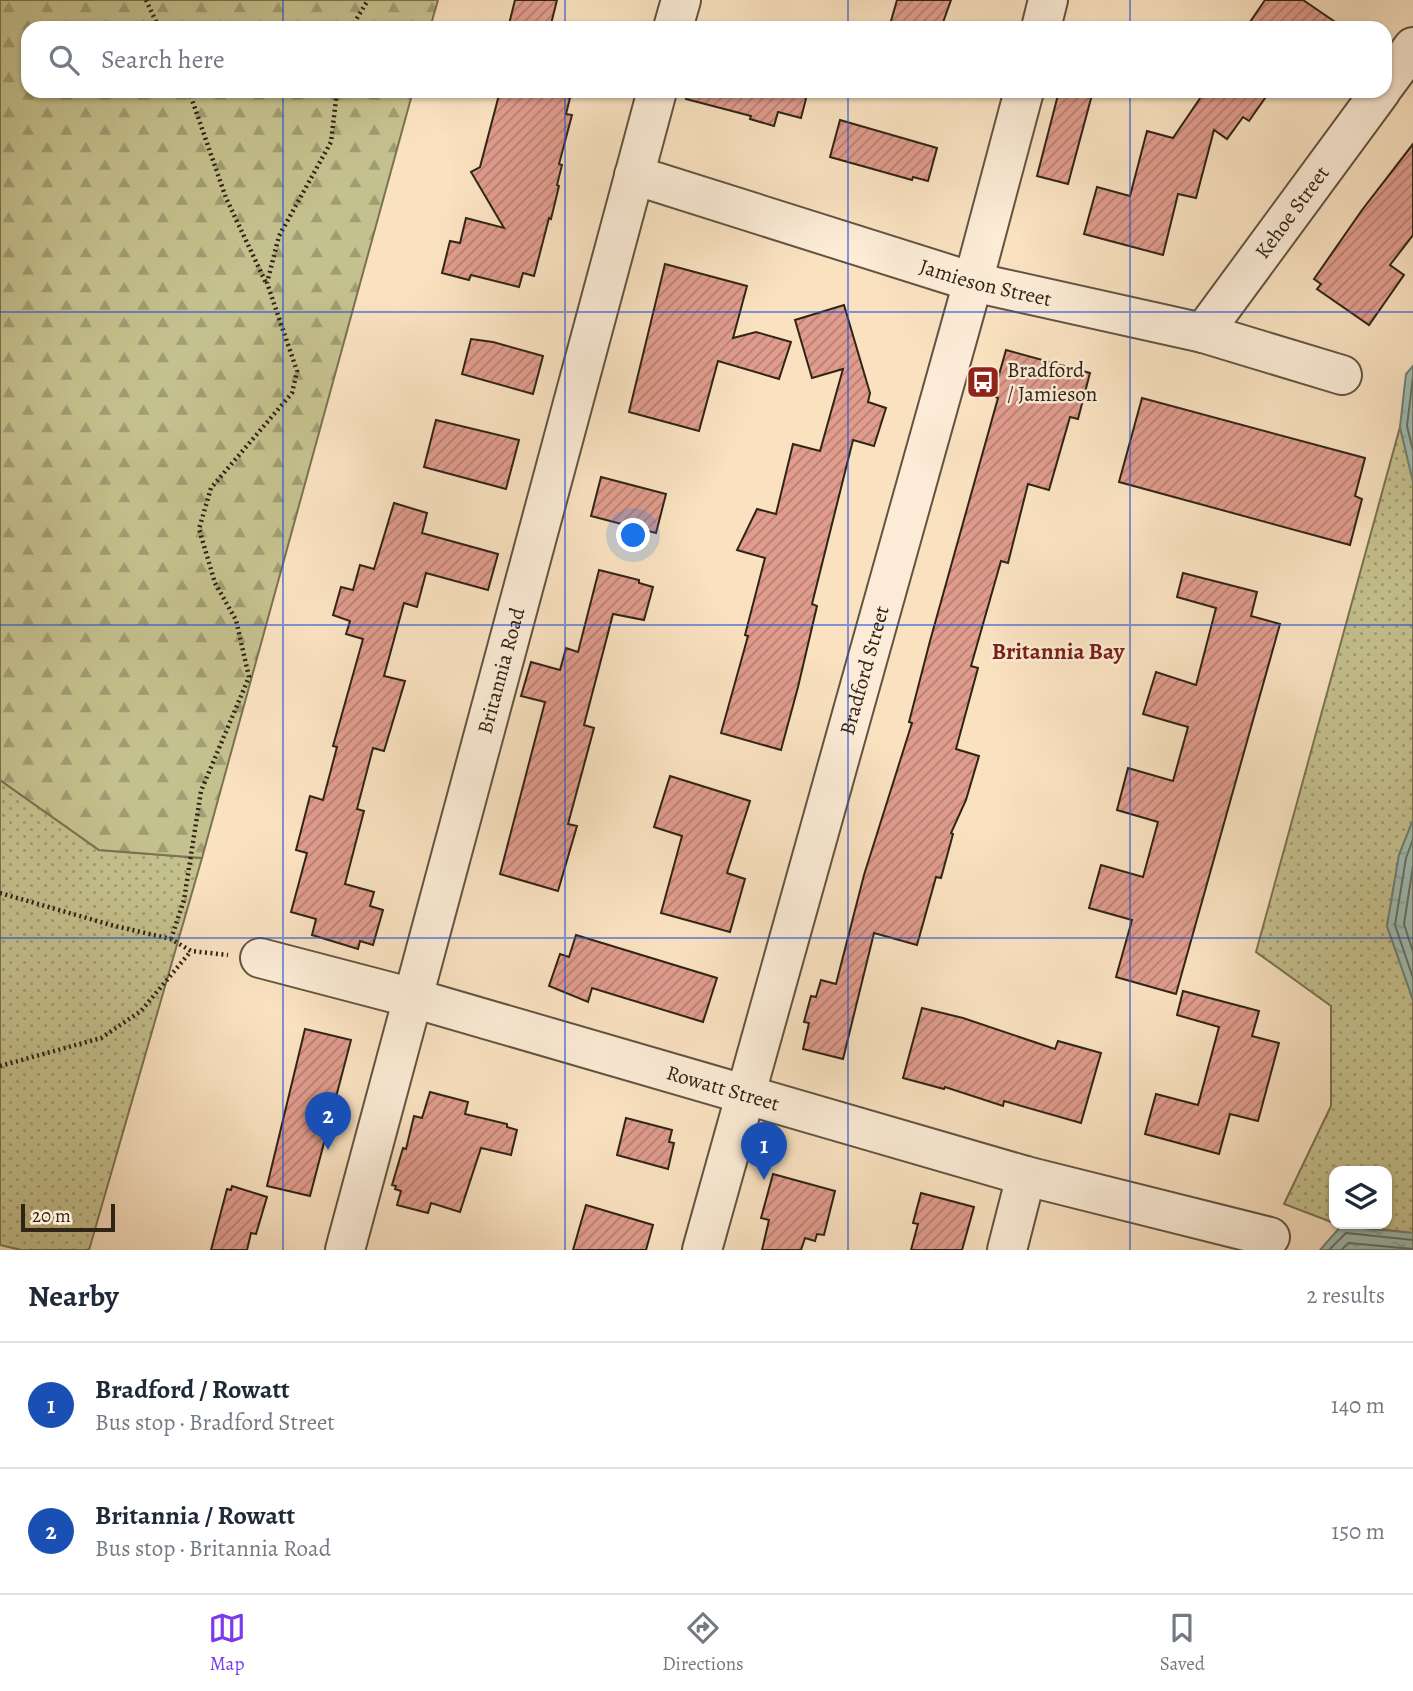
<!DOCTYPE html>
<html lang="en">
<head>
<meta charset="utf-8">
<style>
  body { margin:0; font-family:Alegreya,serif; background:#f6f6f7; color:#1f2937 }
  .controls { position:absolute; right:21px; bottom:21px; display:grid; overflow:hidden; border-radius:14px; box-shadow:0 2px 5px #0004 }
  .controls button { width:63px; height:63px; display:grid; place-items:center; padding:0; border:0; border-bottom:2px solid #e0e1e3; background:#fff; color:#1f2937; font:35px sans-serif }
  .scale { position:absolute; left:21px; bottom:18px; width:94px; box-sizing:border-box; padding-left:7px; border:4px solid #2f2416; border-top:0; font-size:19px; line-height:24px; white-space:nowrap; color:#2f2416; -webkit-text-stroke:5px #fcecd7; paint-order:stroke }
  .you { position:absolute; left:634px; top:536px; width:24px; height:24px; margin:-18px; border:5px solid #fff; border-radius:50%; background:#1a73e8; box-shadow:0 0 0 10px #1a73e833 }
  .badge { display:grid; place-items:center; width:46px; height:46px; border-radius:50%; background:#7c3aed; color:#fff; font-size:23px; font-weight:700 }
  .pin { position:absolute; translate:-50% -58px; filter:drop-shadow(0 2px 4px #0008) }
  .pin::after { content:''; position:absolute; top:37px; width:24px; height:21px; background:inherit; clip-path:polygon(0 0,100% 0,50% 100%) }
  .list { margin:0; padding:0; list-style:none }
  h2 { display:flex; justify-content:space-between; align-items:center; height:91px; margin:0; padding:0 28px; font-size:30px }
  h2 small { font-size:23px; font-weight:400; color:#747a83 }
  .list li { display:grid; grid-template-columns:46px 1fr auto; gap:21px; align-items:center; box-sizing:border-box; height:126px; padding:0 28px; border-top:2px solid #e0e1e3 }
  .list b { display:block; font-size:26px; white-space:nowrap }
  .list p { margin:0; font-size:23px; white-space:nowrap; color:#747a83 }
  .list em { font-size:23px; font-style:normal; color:#747a83 }
  .icon { flex:none; width:38px; height:38px; fill:none; stroke:currentColor; stroke-width:2; stroke-linecap:round; stroke-linejoin:round }
  .map { position:relative; flex:none; width:1413px; height:1250px; overflow:hidden }
  .search { position:absolute; background:#fff; box-shadow:0 2px 5px #0004; left:21px; right:21px; top:21px; height:77px; display:flex; align-items:center; gap:18px; box-sizing:border-box; padding:0 24px; border-radius:21px; color:#747a83; font-size:26px }
  .sheet { height:343px; background:#fff }
  nav { display:flex; justify-content:space-around; align-items:center; box-sizing:border-box; height:98px; border-top:2px solid #e0e1e3; background:#fff; font-size:19px; color:#747a83 }
  nav a { display:grid; justify-items:center; gap:4px }
  nav .on { color:#7c3aed }
  .map>svg:first-child { display:block }
</style>
</head>
<body>
<div class="map">
<svg width="1413" height="1250" viewBox="0 0 1413 1250">
  <defs>
    <pattern id="green-dots" width="8" height="8" patternUnits="userSpaceOnUse" patternTransform="scale(1.75)"><rect width="8" height="8" fill="#c5c18e"/><path d="M2 2h.1M6 6h.1" fill="none" stroke="#a09d73" stroke-width="1.8" stroke-linecap="round"/></pattern>
    <pattern id="forest-firs" width="22" height="20" patternUnits="userSpaceOnUse" patternTransform="scale(1.75)"><rect width="22" height="20" fill="#c5c18e"/><path d="M5 1l3.5 6h-7zM16 11l3.5 6h-7z" fill="#a09d73"/></pattern>
    <pattern id="water-ripples" width="26" height="14" patternUnits="userSpaceOnUse" patternTransform="scale(1.75)"><rect width="26" height="14" fill="#9ebdb5"/><path d="M2 4q2-2 4 0t4 0M15 11q2-2 4 0t4 0" fill="none" stroke="#88a29b"/></pattern>
    <pattern id="building-hatch" width="6" height="6" patternUnits="userSpaceOnUse" patternTransform="scale(1.75)"><rect width="6" height="6" fill="#e09c8d"/><path d="M-1 1l2-2M0 6l6-6M5 7l2-2" fill="none" stroke="#b67f72"/></pattern>
  </defs>
  <rect width="100%" height="100%" fill="#fae2c1"/>
  <filter id="stains"><feTurbulence type="fractalNoise" baseFrequency=".00286" numOctaves="4"/><feColorMatrix values="0 0 0 0 .2 0 0 0 0 .09 0 0 0 0 .02 0 0 0 .5 -.17"/></filter>
  <radialGradient id="worn" r=".72"><stop offset=".6" stop-color="#630" stop-opacity="0"/><stop offset="1" stop-color="#630" stop-opacity=".3"/></radialGradient>
  <g fill="url(#green-dots)" stroke="#7a7252" stroke-width="2">
    <polygon points="1400,427 1413,479 1413,820 1399,855 1387,926 1413,1000 1413,1233 1335,1224 1387,1224 1387,1171 1334,1171 1334,1223 1284,1204 1331,1106 1331,1006 1256,952"/>
    <polygon points="0,780 99,850 202,858 89,1250 21,1250 0,1245"/>
  </g>
  <polygon fill="url(#forest-firs)" stroke="#7a7252" stroke-width="2" points="0,0 438,0 430,28 28,28 28,91 413,91 202,858 99,850 0,780"/>
  <g fill="url(#water-ripples)" stroke="#728075" stroke-width="2">
    <polygon points="1413,366 1413,482 1400,427 1406,374"/>
    <polygon points="1413,820 1413,1000 1387,926 1399,855"/>
    <polygon points="1341,1226 1413,1233 1413,1250 1320,1250"/>
  </g>
  <g fill="none" stroke-linecap="round" stroke-linejoin="round">
    <g stroke="#667066" stroke-width="2">
      <polyline points="1413,376 1407,426 1413,451"/>
      <polyline points="1413,839 1406,858 1395,925 1413,978"/>
      <polyline points="1413,866 1404,924 1413,952"/>
      <polyline points="1329,1250 1346,1233 1413,1240"/>
      <polyline points="1341,1250 1349,1243 1413,1249"/>
    </g>
  </g>
  <g fill="url(#building-hatch)" stroke="#2f2416" stroke-width="2">
    <polygon points="515,0 557,0 550,28 508,28"/>
    <polygon points="897,0 951,0 941,28 889,28"/>
    <polygon points="1265,0 1303,0 1344,28 1246,28"/>
    <polygon points="500,91 556,91 555,94 570,98 566,114 572,115 559,164 562,165 557,185 559,186 551,219 549,218 534,276 523,273 519,287 471,275 469,280 442,273 450,241 460,243 466,218 504,228 471,172 480,167"/>
    <polygon points="688,91 808,91 801,118 778,112 774,126 750,119 751,116 686,99"/>
    <polygon points="1059,91 1093,91 1068,184 1037,176"/>
    <polygon points="1205,91 1270,91 1249,121 1243,117 1227,139 1214,130 1196,198 1178,194 1163,255 1084,234 1097,187 1130,196 1147,131 1173,138"/>
    <polygon points="840,120 937,148 928,181 913,177 912,180 830,157"/>
    <polygon points="1413,144 1413,235 1390,265 1404,275 1369,325 1317,289 1321,284 1314,279 1362,210"/>
    <polygon points="665,264 747,286 733,338 756,332 791,342 779,379 718,361 699,431 629,412"/>
    <polygon points="844,305 870,393 868,402 886,408 874,446 853,440 812,604 817,606 798,687 781,750 721,733 748,636 745,635 765,558 737,550 757,509 776,514 793,444 820,451 843,369 812,378 795,320"/>
    <polygon points="471,339 493,342 543,356 533,394 462,374"/>
    <polygon points="1006,350 1090,373 1078,419 1070,417 1049,490 1028,484 1008,563 1001,561 971,666 978,668 956,749 979,756 966,800 951,833 953,834 941,878 936,877 917,945 874,933 843,1059 803,1049 809,1023 804,1022 811,996 816,997 821,980 836,984 864,875 912,723 909,722 930,641 998,398 993,396"/>
    <polygon points="1142,398 1365,458 1355,496 1362,499 1350,545 1119,482"/>
    <polygon points="436,420 519,440 506,489 424,467"/>
    <polygon points="601,477 666,494 656,533 591,516"/>
    <polygon points="394,503 427,513 422,533 498,554 488,590 426,573 417,607 404,603 384,676 405,681 384,751 373,748 357,809 364,811 345,884 374,892 370,906 383,910 373,945 360,941 358,949 312,935 316,919 291,912 307,853 296,850 310,796 323,800 337,747 333,746 363,639 346,634 350,621 333,615 341,587 353,590 360,565 374,569"/>
    <polygon points="599,570 639,580 639,583 653,587 644,620 613,614 584,725 594,728 568,824 577,826 558,891 500,874 545,702 521,696 531,662 560,670 566,648 578,652"/>
    <polygon points="1183,573 1257,592 1251,616 1280,624 1176,994 1116,977 1132,920 1089,908 1101,865 1143,877 1158,822 1117,810 1128,768 1173,781 1188,727 1143,714 1156,672 1196,685 1216,608 1177,597"/>
    <polygon points="670,776 750,801 727,873 745,879 730,932 661,913 682,836 654,827"/>
    <polygon points="576,935 717,978 703,1022 592,988 588,1002 549,986 560,954 569,957"/>
    <polygon points="1183,991 1259,1011 1252,1036 1279,1043 1258,1121 1230,1114 1219,1154 1145,1134 1156,1094 1198,1105 1219,1027 1177,1015"/>
    <polygon points="922,1008 963,1018 1055,1049 1058,1041 1101,1053 1081,1123 1004,1101 1003,1106 945,1087 944,1089 903,1078"/>
    <polygon points="305,1029 351,1040 310,1196 267,1186"/>
    <polygon points="430,1092 468,1102 465,1114 507,1124 507,1127 517,1130 511,1155 481,1148 460,1212 431,1203 428,1213 397,1205 401,1191 395,1189 396,1186 392,1185 403,1148 406,1149 414,1116 422,1118"/>
    <polygon points="626,1118 672,1130 669,1142 674,1143 668,1169 617,1155"/>
    <polygon points="773,1174 835,1191 824,1235 817,1234 815,1241 805,1238 801,1250 762,1250 769,1220 761,1218"/>
    <polygon points="232,1186 267,1197 256,1234 251,1233 247,1250 211,1250 227,1189 231,1190"/>
    <polygon points="921,1193 974,1207 962,1250 911,1250 918,1224 913,1223"/>
    <polygon points="586,1205 653,1225 646,1250 573,1250"/>
  </g>
  <g fill="none" stroke-linecap="round" stroke-linejoin="round">
    <defs>
      <g id="minor">
        <polyline points="673,28 681,0"/>
        <polyline points="1041,28 1048,0"/>
        <polyline points="1385,85 1413,47"/>
        <path id="s1" d="M634,175L973,282L1203,333L1342,375"/>
        <path id="s2" d="M1203,333L1381,91"/>
        <path id="s3" d="M260,958L413,998L1026,1176L1270,1237"/>
        <path id="s4" d="M345,1250L657,91"/>
        <path id="s5" d="M702,1250L973,282L1024,91"/>
        <polyline points="1007,1250 1026,1176"/>
      </g>
    </defs>
    <use href="#minor" stroke="#625441" stroke-width="42"/>
    <g stroke="#2f2416" stroke-width="4.5" stroke-dasharray="2 3.5" stroke-linecap="butt">
      <polyline points="146,0 159,28"/>
      <polyline points="351,28 368,0"/>
      <polyline points="189,91 226,198 266,283"/>
      <polyline points="0,893 111,925 171,939 191,951 228,955"/>
      <polyline points="171,939 184,900 201,791 249,677 236,620 215,583 199,529 211,488 292,393 297,371 267,283 279,236 331,142 337,91"/>
      <polyline points="0,1066 101,1038 141,1011 191,951"/>
    </g>
    <use href="#minor" stroke="#fcecd7" stroke-width="38"/>
  </g>
  <path fill="none" stroke="#1d4ed8" stroke-width="2" stroke-opacity="0.55" d="M283,0V28M565,0V28M848,0V28M1130,0V28M283,91V1250M565,91V1250M848,91V1250M1130,91V1250M0,312H1413M0,625H1413M0,938H1413"/>
  <defs>
    <symbol id="bus-square" viewBox="-11 -11 22 22"><rect x="-9" y="-9" width="18" height="18" rx="4" fill="#8f2418" stroke="#fcecd7"/><path d="M-5-6H5V4H4V6H2V4H-2V6H-4V4H-5ZM-3.5-4V0h7V-4ZM-3.5 1.2v1.5H-2V1.2ZM2 1.2v1.5H3.5V1.2Z" fill="#fff"/></symbol>
  </defs>
  <g fill-rule="evenodd">
    <use href="#bus-square" x="964" y="363" width="38" height="38"/>
  </g>
  <g text-anchor="middle" dominant-baseline="central" stroke-width="5" stroke-linejoin="round" paint-order="stroke">
    <g font-size="21" fill="#2f2416" stroke="#fcecd7">
      <text stroke="none"><textPath href="#s2" startOffset="150">Kehoe Street</textPath></text>
      <text stroke="none"><textPath href="#s1" startOffset="368">Jamieson Street</textPath></text>
      <text stroke="none"><textPath href="#s4" startOffset="600">Britannia Road</textPath></text>
      <text stroke="none"><textPath href="#s5" startOffset="602">Bradford Street</textPath></text>
      <text stroke="none"><textPath href="#s3" startOffset="481">Rowatt Street</textPath></text>
    </g>
    <g font-size="21" fill="#2f2416" stroke="#fcecd7" text-anchor="start">
      <text x="1007" y="370">Bradford<tspan x="1007" dy="24">/ Jamieson</tspan></text>
    </g>
    <g font-size="23" font-weight="bold" fill="#7a1f14" stroke="#fcecd7">
      <text x="1058" y="651">Britannia Bay</text>
    </g>
  </g>
  <rect width="100%" height="100%" filter="url(#stains)"/>
  <rect width="100%" height="100%" fill="url(#worn)"/>
</svg>
<div class="controls">
<button><svg class="icon" aria-label="layers" viewBox="0 0 24 24"><path d="M12 4l9 5-9 5-9-5zM3 14l9 5 9-5"/></svg></button>
</div>
<div class="scale">20 m</div>
<div class="you"></div>
<div class="pin badge" style="left:764px;top:1180px;background:#1a4fb4">1</div>
<div class="pin badge" style="left:328px;top:1150px;background:#1a4fb4">2</div>
<div class="search"><svg class="icon" aria-label="search" viewBox="0 0 24 24"><circle cx="10" cy="10" r="6"/><path d="M15 15l6 6"/></svg>Search here</div>
</div>
<section class="sheet">
<h2>Nearby<small>2 results</small></h2>
<ul class="list">
<li><span class="badge" style="background:#1a4fb4">1</span><div><b>Bradford / Rowatt</b><p>Bus stop · Bradford Street</p></div><em>140 m</em></li>
<li><span class="badge" style="background:#1a4fb4">2</span><div><b>Britannia / Rowatt</b><p>Bus stop · Britannia Road</p></div><em>150 m</em></li>
</ul>
</section>
<nav>
<a class="on"><svg class="icon" aria-label="map" viewBox="0 0 24 24"><path d="M3 6l6-2 6 2 6-2v14l-6 2-6-2-6 2zM9 4v14M15 6v14"/></svg>Map</a>
<a><svg class="icon" aria-label="directions" viewBox="0 0 24 24"><path d="M12 3l9 9-9 9-9-9zM9 14v-3h6M13 9l2 2-2 2"/></svg>Directions</a>
<a><svg class="icon" aria-label="saved" viewBox="0 0 24 24"><path d="M7 4h10v16l-5-4-5 4z"/></svg>Saved</a>
</nav>
</body>
</html>
